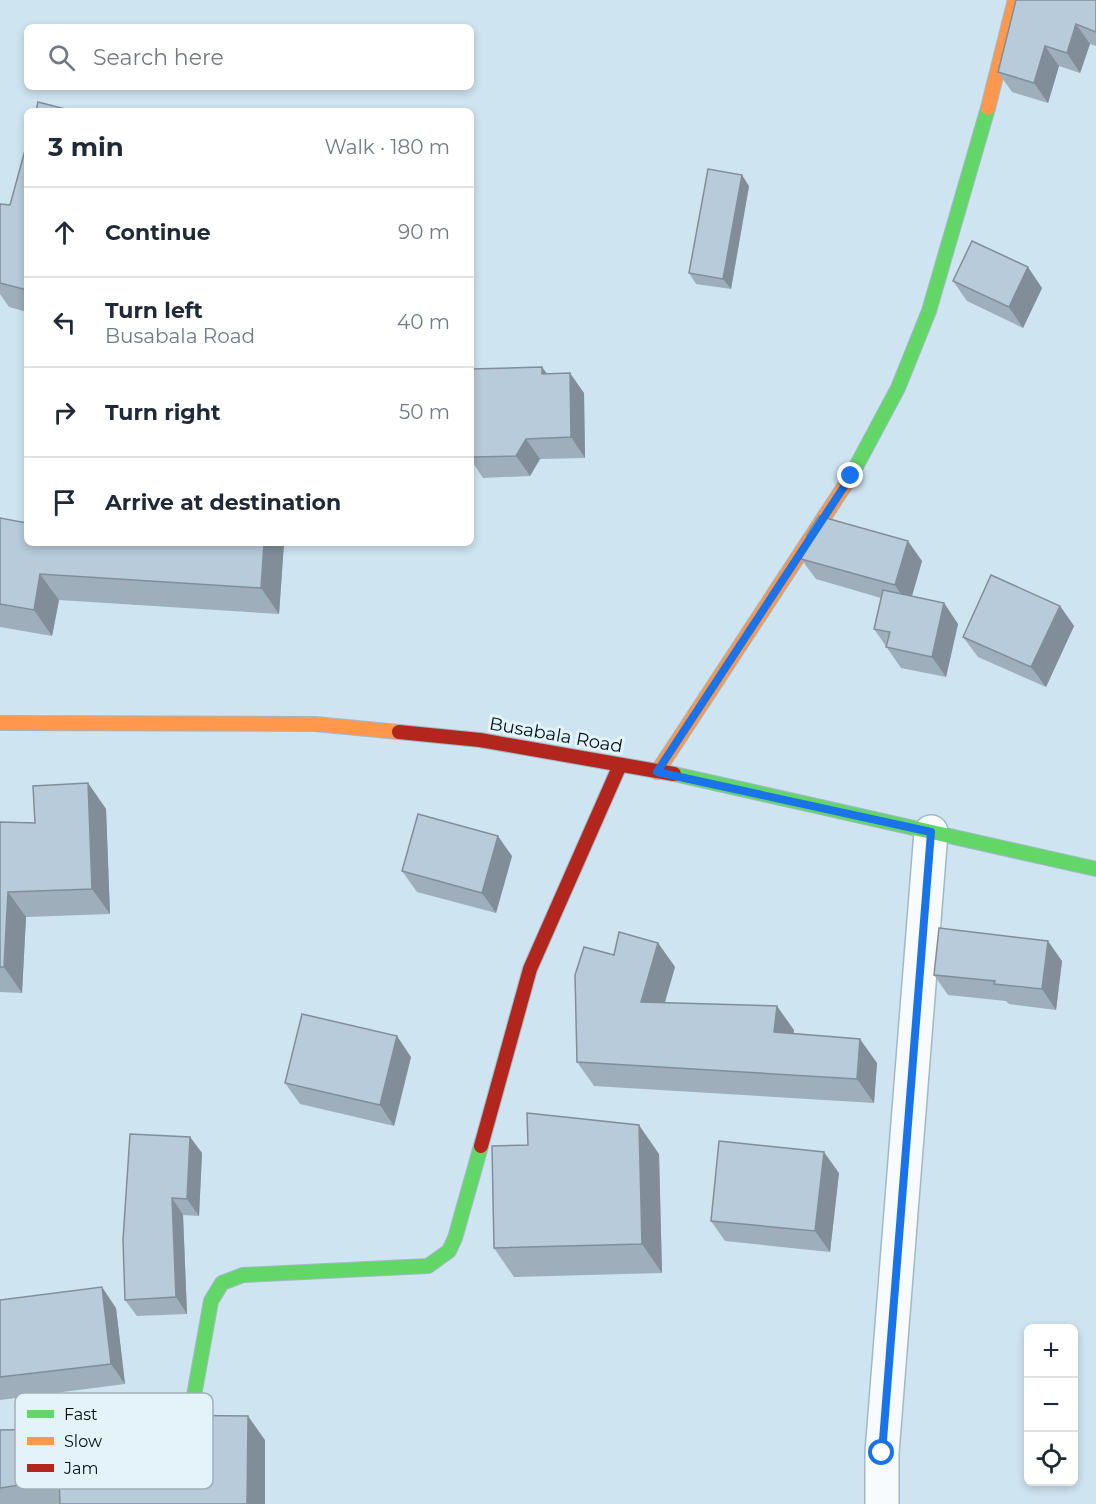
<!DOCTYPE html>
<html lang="en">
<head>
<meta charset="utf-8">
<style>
  body { margin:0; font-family:Montserrat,sans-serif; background:#f2f2f3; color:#1f2937 }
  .controls { position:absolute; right:18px; bottom:18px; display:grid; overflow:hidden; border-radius:9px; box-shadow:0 3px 9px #0003 }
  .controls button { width:54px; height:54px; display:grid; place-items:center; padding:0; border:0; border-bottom:2px solid #e0e1e3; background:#fff; color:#1f2937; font:30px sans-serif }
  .stop { position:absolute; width:18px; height:18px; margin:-14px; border:4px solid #1a73e8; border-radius:50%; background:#fff }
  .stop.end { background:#1a73e8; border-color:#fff; box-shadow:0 2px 6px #0008 }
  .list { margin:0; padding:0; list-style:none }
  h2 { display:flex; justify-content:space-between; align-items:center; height:78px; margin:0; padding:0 24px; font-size:26px }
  h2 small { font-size:20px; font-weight:400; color:#747a83 }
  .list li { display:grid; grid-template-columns:39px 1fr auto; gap:18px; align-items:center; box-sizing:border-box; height:90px; padding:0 24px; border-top:2px solid #e0e1e3 }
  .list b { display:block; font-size:22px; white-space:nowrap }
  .list p { margin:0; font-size:20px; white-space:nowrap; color:#747a83 }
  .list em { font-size:20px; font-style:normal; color:#747a83 }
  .icon { flex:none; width:33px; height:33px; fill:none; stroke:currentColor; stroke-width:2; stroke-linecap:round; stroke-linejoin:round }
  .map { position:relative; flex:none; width:1096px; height:1504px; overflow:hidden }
  .search { position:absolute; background:#fff; box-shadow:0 3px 9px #0003; left:24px; top:24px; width:450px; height:66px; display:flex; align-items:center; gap:15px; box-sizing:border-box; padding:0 21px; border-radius:9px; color:#747a83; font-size:22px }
  .panel { position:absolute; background:#fff; box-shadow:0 3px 9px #0003; left:24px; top:108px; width:450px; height:438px; border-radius:9px }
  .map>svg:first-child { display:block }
</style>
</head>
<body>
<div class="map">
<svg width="1096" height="1504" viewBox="0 0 1096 1504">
  <rect width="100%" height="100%" fill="#cee4f0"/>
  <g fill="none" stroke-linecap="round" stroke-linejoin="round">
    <defs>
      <polyline id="street" points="882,1504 882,1453 931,832"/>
      <g id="fast">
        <polyline points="851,476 898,388 929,311 988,108"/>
        <polyline points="674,774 1096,869"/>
        <polyline points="190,1418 211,1301 222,1283 243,1275 428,1266 449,1251 455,1238 481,1146"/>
      </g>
      <g id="slow">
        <polyline points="988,108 1015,0"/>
        <polyline points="0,723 315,724 399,732"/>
        <polyline points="657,772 851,476"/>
      </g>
      <g id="jam">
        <polyline points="399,732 480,740 674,774"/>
        <polyline points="481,1146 530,969 620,765"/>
      </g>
    </defs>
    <use href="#street" stroke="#a1b9c5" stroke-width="36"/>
    <use href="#fast" stroke="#a1b9c5" stroke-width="16"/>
    <use href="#slow" stroke="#a1b9c5" stroke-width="16"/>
    <use href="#jam" stroke="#a1b9c5" stroke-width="16"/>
    <use href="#street" stroke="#f8fbfd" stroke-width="33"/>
    <use href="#fast" stroke="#63d668" stroke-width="14"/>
    <use href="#slow" stroke="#ff974d" stroke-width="14"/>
    <use href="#jam" stroke="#b3261e" stroke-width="14"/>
  </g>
  <g fill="#9eafbb">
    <polygon points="1096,0 1096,46 1090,44 1080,73 1059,66 1048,103 1012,92 998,72"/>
    <polygon points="27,143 27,312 9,307 0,294 0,204 10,205"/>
    <polygon points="749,186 731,289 696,284 689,273"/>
    <polygon points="953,281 1042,288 1023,328 967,301"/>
    <polygon points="471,369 547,374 584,393 585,458 540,459 530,476 483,478 471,460"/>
    <polygon points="0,518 27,543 284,543 279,614 59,600 52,636 0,627"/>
    <polygon points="801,559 922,561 912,596 944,603 958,624 946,677 901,668 874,629 881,598 816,579"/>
    <polygon points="1060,606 1074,626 1046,687 978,657 963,637"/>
    <polygon points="88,783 106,809 110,914 26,917 22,993 0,992 0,822 35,823"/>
    <polygon points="512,856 496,913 417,892 402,871"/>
    <polygon points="658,943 675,967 664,1003 794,1030 793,1034 877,1063 874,1103 594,1086 577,1062 614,955"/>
    <polygon points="1062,961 1056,1010 1009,1004 1006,1001 948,995 934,975"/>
    <polygon points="411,1057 394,1126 300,1104 285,1083"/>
    <polygon points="190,1137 202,1153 199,1216 183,1215 187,1314 137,1316 125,1300"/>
    <polygon points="659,1154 662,1273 514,1277 494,1248"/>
    <polygon points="839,1173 830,1252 725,1241 711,1221"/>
    <polygon points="0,1300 116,1308 125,1384 0,1400"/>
    <polygon points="57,1429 68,1445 265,1440 265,1504 0,1504 0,1430"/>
  </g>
  <g fill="#818e99">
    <polygon points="1076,24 1090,44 1080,73 1067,53"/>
    <polygon points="1045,46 1059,66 1048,103 1034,83"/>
    <polygon points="742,175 749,186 731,289 723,279"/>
    <polygon points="1028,267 1042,288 1023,328 1009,307"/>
    <polygon points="542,367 557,387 542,374"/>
    <polygon points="570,373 584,393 585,458 571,437"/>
    <polygon points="526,439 540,459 530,476 516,456"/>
    <polygon points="908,541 922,561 909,606 895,585"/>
    <polygon points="264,543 284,543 279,614 261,588"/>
    <polygon points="40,574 59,600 52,636 34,610"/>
    <polygon points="944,603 958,624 946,677 932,657"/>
    <polygon points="1060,606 1074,626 1046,687 1031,667"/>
    <polygon points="88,783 106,809 110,914 92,889"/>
    <polygon points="498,836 512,856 496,913 482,893"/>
    <polygon points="8,892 26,917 22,993 4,967"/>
    <polygon points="1048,941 1062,961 1056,1010 1042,989"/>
    <polygon points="658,943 675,967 658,1027 641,1002"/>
    <polygon points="777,1006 794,1030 791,1056 774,1032"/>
    <polygon points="397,1036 411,1057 394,1126 380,1105"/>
    <polygon points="860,1039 877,1063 874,1103 857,1079"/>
    <polygon points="639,1125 659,1154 662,1273 642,1244"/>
    <polygon points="190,1137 202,1153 199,1216 187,1199"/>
    <polygon points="824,1152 839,1173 830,1252 815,1231"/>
    <polygon points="172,1198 183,1215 187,1314 176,1297"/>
    <polygon points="102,1287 116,1308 125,1384 111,1364"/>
    <polygon points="248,1416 265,1440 265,1504 247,1504"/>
    <polygon points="57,1429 74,1454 59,1446"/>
  </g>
  <g fill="#b8cbda" stroke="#818e99" stroke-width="1.5">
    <polygon points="1016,0 1096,0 1096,32 1076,24 1067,53 1045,46 1034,83 998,72"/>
    <polygon points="38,102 73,111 36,111"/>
    <polygon points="27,143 27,290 0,283 0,204 10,205"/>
    <polygon points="708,169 742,175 723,279 689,273"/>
    <polygon points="972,241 1028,267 1009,307 953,281"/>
    <polygon points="542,367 542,374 570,373 571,437 526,439 516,456 471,457 471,369"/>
    <polygon points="819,516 908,541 895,585 801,559 808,533"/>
    <polygon points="0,518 27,523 27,543 264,543 261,588 40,574 34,610 0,604"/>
    <polygon points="991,575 1060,606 1031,667 963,637"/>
    <polygon points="883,590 944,603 932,657 886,647 890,632 874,629"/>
    <polygon points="88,783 92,889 8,892 4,967 0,967 0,822 35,823 33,786"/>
    <polygon points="418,814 498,836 482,893 402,871"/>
    <polygon points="939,928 1048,941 1042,989 994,984 995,981 934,975"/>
    <polygon points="619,932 658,943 641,1002 777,1006 774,1032 860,1039 857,1079 577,1062 575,975 584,947 614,955"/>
    <polygon points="302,1014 397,1036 380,1105 285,1083"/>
    <polygon points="527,1113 639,1125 642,1244 494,1248 492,1146 528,1145"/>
    <polygon points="130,1134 190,1137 187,1199 172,1198 176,1297 125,1300 123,1240"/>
    <polygon points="719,1141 824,1152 815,1231 711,1221"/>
    <polygon points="102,1287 111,1364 0,1377 0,1300"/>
    <polygon points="155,1415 248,1416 247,1504 60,1504 59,1479 0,1488 0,1430 57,1429 59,1446 139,1439 139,1428 155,1428"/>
  </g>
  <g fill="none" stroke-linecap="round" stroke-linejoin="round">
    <polyline stroke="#1a73e8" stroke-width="8" points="851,476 657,772 931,832 882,1453"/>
  </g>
  <g text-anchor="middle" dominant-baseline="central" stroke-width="6" stroke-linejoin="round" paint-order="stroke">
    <g font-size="18" fill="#00111b" stroke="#e4f2f9">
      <text transform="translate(556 735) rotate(10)">Busabala Road</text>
    </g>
  </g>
  <rect x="15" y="1393" width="198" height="96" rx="9" fill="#e4f2f9" stroke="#a0aeb6" stroke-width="1.5"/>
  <rect x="27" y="1410" width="27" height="8" fill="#63d668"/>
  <rect x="27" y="1437" width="27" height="8" fill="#ff974d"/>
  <rect x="27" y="1464" width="27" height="8" fill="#b3261e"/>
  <g font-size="16" fill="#00111b">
    <text x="64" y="1420">Fast</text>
    <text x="64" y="1447">Slow</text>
    <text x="64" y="1474">Jam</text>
  </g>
</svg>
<div class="controls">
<button>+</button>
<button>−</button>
<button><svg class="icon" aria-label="locate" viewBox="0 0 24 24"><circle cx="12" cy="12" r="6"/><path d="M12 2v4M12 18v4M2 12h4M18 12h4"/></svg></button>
</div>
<div class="stop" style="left:882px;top:1453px"></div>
<div class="stop end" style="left:851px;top:476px"></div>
<div class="search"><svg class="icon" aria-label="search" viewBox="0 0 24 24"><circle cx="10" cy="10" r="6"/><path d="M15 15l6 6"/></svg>Search here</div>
<section class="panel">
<h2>3 min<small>Walk · 180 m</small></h2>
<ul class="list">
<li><svg class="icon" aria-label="ahead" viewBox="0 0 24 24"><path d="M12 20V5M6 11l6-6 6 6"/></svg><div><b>Continue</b></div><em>90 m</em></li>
<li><svg class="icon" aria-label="left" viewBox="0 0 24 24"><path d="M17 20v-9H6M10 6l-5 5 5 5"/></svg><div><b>Turn left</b><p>Busabala Road</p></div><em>40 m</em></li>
<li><svg class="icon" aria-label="right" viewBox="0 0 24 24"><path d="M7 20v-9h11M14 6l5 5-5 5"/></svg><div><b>Turn right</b></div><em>50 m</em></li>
<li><svg class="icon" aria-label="arrive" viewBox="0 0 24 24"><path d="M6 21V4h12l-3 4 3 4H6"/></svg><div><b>Arrive at destination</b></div></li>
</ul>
</section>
</div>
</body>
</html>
